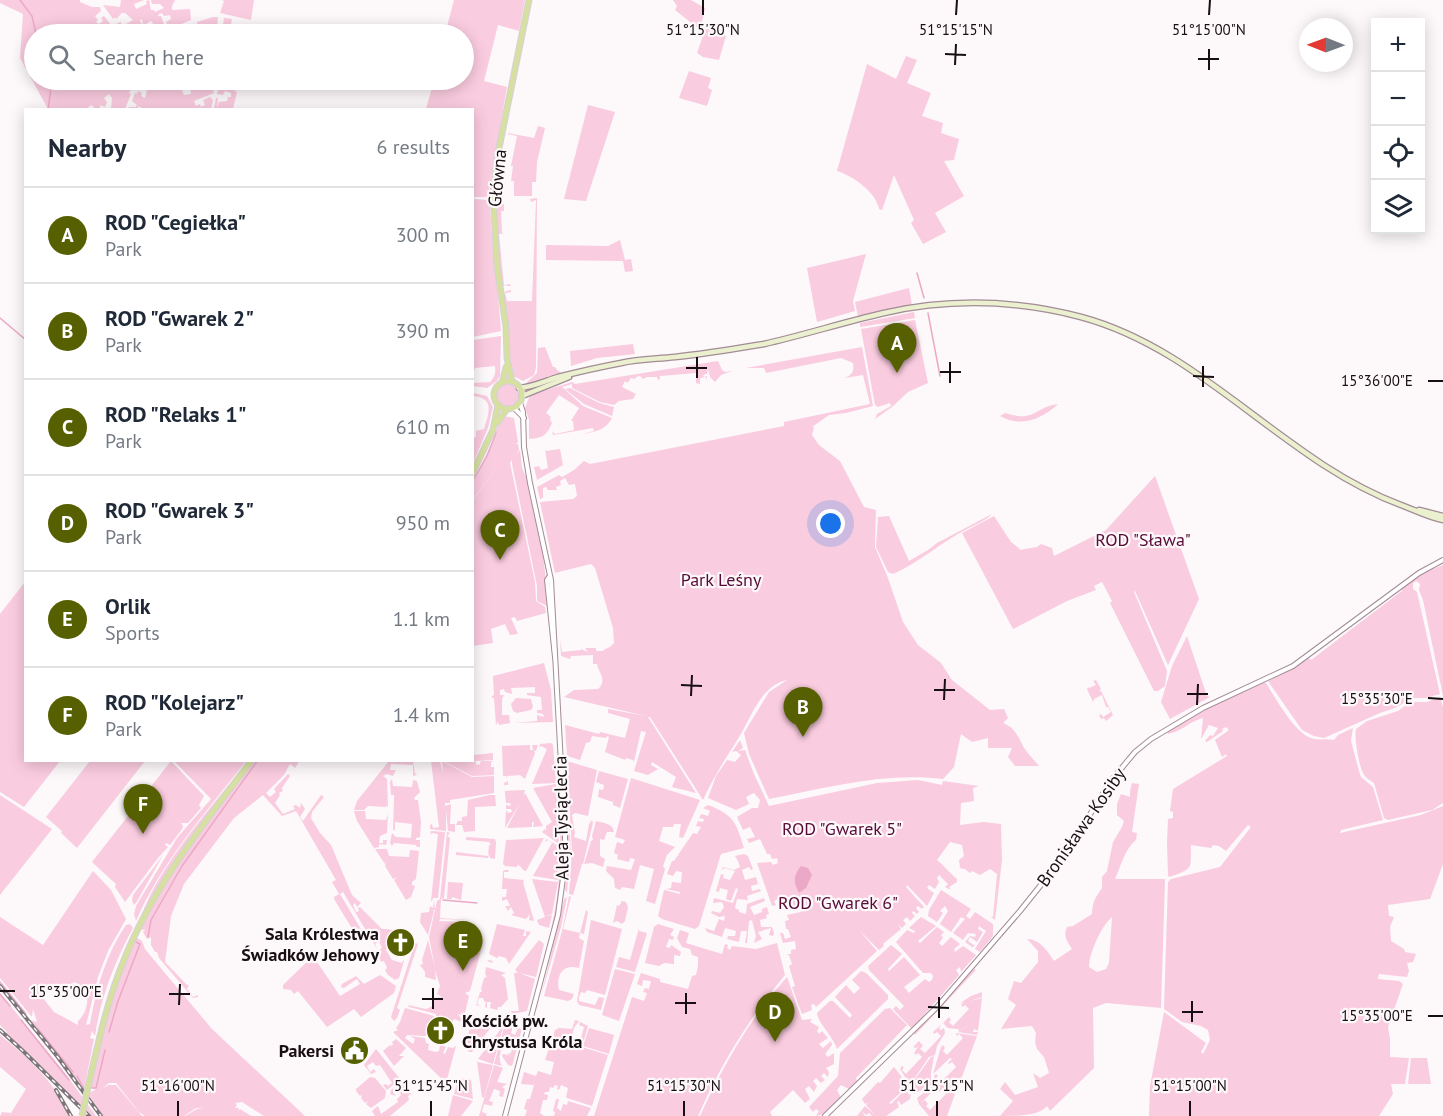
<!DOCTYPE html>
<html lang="en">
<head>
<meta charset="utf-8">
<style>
  body { margin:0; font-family:"PT Sans",sans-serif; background:#f6f6f7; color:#1f2937 }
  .controls { position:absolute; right:18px; top:18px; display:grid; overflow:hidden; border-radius:0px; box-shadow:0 3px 15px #0003 }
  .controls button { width:54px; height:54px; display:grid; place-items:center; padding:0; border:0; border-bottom:2px solid #e0e1e3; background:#fff; color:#1f2937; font:30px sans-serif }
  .compass { position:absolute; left:1299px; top:18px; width:54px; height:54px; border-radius:50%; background:#fff; box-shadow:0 3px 15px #0003; rotate:271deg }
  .you { position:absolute; left:831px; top:524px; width:21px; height:21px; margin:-15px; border:4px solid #fff; border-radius:50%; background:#1a73e8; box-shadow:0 0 0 9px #1a73e833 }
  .badge { display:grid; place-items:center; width:39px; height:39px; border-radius:50%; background:#576000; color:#fff; font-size:20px; font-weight:700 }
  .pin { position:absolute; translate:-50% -50px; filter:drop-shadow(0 2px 3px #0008) }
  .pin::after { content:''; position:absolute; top:32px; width:21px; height:18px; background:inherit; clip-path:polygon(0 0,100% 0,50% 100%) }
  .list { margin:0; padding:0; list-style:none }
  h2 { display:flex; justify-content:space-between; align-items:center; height:78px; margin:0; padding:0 24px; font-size:26px }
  h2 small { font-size:20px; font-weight:400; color:#747a83 }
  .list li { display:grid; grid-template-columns:39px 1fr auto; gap:18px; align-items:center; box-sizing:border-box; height:96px; padding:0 24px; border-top:2px solid #e0e1e3 }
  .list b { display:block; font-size:22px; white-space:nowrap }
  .list p { margin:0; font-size:20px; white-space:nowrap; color:#747a83 }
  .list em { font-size:20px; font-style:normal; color:#747a83 }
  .icon { flex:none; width:33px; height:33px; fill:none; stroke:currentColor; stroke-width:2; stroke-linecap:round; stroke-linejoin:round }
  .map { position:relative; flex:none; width:1443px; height:1116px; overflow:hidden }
  .search { position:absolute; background:#fff; box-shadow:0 3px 15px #0003; left:24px; top:24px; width:450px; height:66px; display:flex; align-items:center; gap:15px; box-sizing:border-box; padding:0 21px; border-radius:33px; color:#747a83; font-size:22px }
  .panel { position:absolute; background:#fff; box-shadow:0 3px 15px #0003; left:24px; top:108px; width:450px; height:654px; border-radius:0px }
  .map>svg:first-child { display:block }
</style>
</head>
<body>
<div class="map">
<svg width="1443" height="1116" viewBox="0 0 1443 1116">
  <rect width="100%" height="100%" fill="#fdf8fa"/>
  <g fill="#faccdf" fill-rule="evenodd">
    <polygon points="0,0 80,0 80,2 92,7 100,7 101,11 95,16 98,20 96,22 99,24 103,21 101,18 104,16 118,34 107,34 110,32 108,32 105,25 95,32 96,34 34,34 34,80 134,80 133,88 131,89 129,93 131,94 125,109 111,109 112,98 109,94 104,98 107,102 105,107 100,105 100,109 95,109 92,105 88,107 89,109 48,109 20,58 23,14 0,3"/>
    <polygon points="121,0 144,0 134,4 136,9 147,4 146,1 149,0 151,10 154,10 155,12 164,8 160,4 152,4 151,0 175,0 172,6 172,10 190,9 191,20 169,29 166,22 171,19 170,15 164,16 162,13 159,14 158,16 161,16 166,30 153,34 152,29 155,26 151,21 143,26 142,19 140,20 145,34 137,34 140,33 140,30 135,26 126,32 123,31 117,23 121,22 122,26 133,20 125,13 122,13 116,19 115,17 113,19 103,5 120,7"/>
    <polygon points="222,0 254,0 251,20 220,13 224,1"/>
    <polygon points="454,0 525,0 519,31 498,25 484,81 507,87 488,197 473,197 472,110 426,109 434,80 464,80 464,34 445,34"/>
    <polygon points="673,0 691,0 705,8 701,26 726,36 719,60 703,57 697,53 704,33 675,10 677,6"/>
    <polygon points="213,17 218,17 217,28 226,31 227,26 223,25 224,18 232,19 229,34 201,34 205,32 200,34 199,32 204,31 203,29 197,31 197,22"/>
    <path d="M906,56L917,60L907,83L931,93L922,116L943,123L941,133L959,139L954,160L944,161L964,196L935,213L946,232L923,244L911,223L914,220L894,175L882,210L879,209C876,192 853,176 837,171L867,64L896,79Z"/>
    <polygon points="689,71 711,78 708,88 712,90 707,106 679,98"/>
    <polygon points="189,80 192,82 196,81 199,87 206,84 204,80 199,80 211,80 214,93 194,101 196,106 200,104 201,107 205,105 203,100 210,97 213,100 211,109 144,109 138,106 138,109 128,109 129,107 136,107 137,105 132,101 135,93 137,94 138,91 142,93 141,96 145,98 147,90 145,87 156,82 164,86 178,81 184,95 191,94"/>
    <polygon points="237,80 239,80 237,90 234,91 237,92 233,109 214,108 216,98 218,98 217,108 219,102 227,101 228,97 231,97 231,93 225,91 223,95 217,94 219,86 231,87 230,82 236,82"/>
    <polygon points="588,105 615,112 586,201 564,199"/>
    <polygon points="538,126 545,128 537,162 536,182 532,182 532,196 514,196 514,181 511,181 513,166 511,166 517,136 508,134 508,133 534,138"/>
    <polygon points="537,198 536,368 534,375 523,381 511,375 508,326 503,294 506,291 511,290 511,292 505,293 507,301 532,301 536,200 531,202 530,199"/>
    <path d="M473,199L490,200C491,244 498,287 501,331L473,337Z"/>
    <path d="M497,202L504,204V211H501L502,233H506L499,234L504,285L510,284L511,286L502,285C499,262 492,224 497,202Z"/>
    <polygon points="620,240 625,260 631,259 633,271 625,272 623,261 546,260 546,245 608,246"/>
    <polygon points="866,254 853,301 855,311 817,322 807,268"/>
    <polygon points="909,288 912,305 858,317 855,302"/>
    <polygon points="914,312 915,318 860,327 860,323"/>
    <polygon points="915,320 928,383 908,392 892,407 875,419 877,414 891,406 890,403 878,407 875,405 861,329"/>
    <path d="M501,336L500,376L497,381L487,388L473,386V383L490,382C495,377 496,372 495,366L475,368L473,374V340Z"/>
    <polygon points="633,344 635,354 597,358 571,366 570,351"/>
    <polygon points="545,347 553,367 555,367 557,370 564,375 526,386 527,382 537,373 538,348"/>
    <path d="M862,347L873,406L846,413L829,415L812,427H814L812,435L819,445L840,461L864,507L876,510L875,547L888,578L903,622L918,645L941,663L952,680L990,710L1004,709L1008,718L1003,723C1014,727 1018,736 1023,746C1027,753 1034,760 1039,766H1015L1008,757L1012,748H988V738L972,742L961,734L954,767L943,779C884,772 826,788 769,799L749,754L744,733L769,692L787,680C760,686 751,718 738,739C725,759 713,778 703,800L650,717H648L696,793L672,787L676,777L652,762L651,765L658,769L648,775L634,771L646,732L641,731L634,762L633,760L626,758L625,760L605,752L609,737L607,736L606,738L592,736L590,742L586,743L580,760L567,756L565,725L599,734L600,732L625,738L630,719L608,713V709L646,716L564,697L574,690L598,689C608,680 598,672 597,664H593V655L571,656L570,659L561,656L560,639L562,652L581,650V649L588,652L585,648H596V651H604L603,650L610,647L614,643L613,628L595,568L591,564L555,573L540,502L573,499L577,496L575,484L569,485L565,478L560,481L561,485L556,487L557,490H548L546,487L543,488V498L540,499L537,487L559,475L562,477L574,470L584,461L590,464L784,426V422L870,404L863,375L845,378C853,374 854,371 853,363L841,358L766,373L764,368H746Z"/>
    <path d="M718,361L722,370L725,372L732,371L721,375L715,382L710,377L708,369L707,374L703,375L704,377L707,376V381L706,377L700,378V384L696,383V373L660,376V379L658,380L657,377H647L643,379L640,376L636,377L635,379L630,378V380L627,383L625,381L622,387L636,394L633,399L619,401L614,405L600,402L572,388V384L562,387L583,406L612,418C606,430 595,432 582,434L594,431L593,428L553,435L552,431L555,434L574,430L573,421H571L579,408L559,395L546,413L551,417L550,419L552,423C547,435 543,438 529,439V420L525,408L530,395L572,382L575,384Z"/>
    <circle cx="508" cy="396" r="12"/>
    <polygon points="570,388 599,403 614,407 612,416 584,404 565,389"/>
    <path d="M473,393L487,396L493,407L488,428L473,463V438L476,437V431L484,429C489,413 495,398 473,396Z"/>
    <path d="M1058,404C1042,419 1021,428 1000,416L1005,413C1036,423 1034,407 1058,404Z"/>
    <polygon points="503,416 514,418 518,442 516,444 518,444 519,450 510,463 535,582 536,601 545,607 546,613 517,621 515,617 511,618 518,634 510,635 505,624 491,629 493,643 473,646 472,501 499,465 473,499 473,482 496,434 494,434"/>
    <polygon points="545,449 546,451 560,449 563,465 537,480 534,467 539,466 541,470 548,468"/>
    <polygon points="520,450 522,468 526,477 543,555 549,607 537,601 537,586 512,464 512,459"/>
    <polygon points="1155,476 1199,599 1168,665 1135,591 1134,592 1167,671 1165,686 1158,691 1154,691 1110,603 1112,601 1102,582 1094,586 1096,590 1067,601 1013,629 962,533 994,516 1011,542 1020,549 1019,550 1037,547 1041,544 1052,548 1054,556 1106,530"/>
    <path d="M992,514C988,519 977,524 969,528C942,541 921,562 893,574L888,572L876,547L878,517L889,516L909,561L928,550L937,543Z"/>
    <polygon points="1443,565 1443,696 1423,600 1419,590 1420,584 1416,581 1413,583 1413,589 1417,592 1419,601 1440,694 1426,698 1413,698 1395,708 1380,713 1324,738 1314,736 1302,730 1268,681 1309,658 1311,660 1403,590 1400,590 1421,574"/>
    <polygon points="25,582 26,760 60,761 24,807 0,792 0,614"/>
    <polygon points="1187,636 1207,696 1210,697 1170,719 1161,702 1172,666"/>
    <polygon points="544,663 551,690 553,722 513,723 537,721 537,715 544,717 543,714 537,713 537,710 542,710 541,697 527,695 527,693 535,693 535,687 511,688 512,694 505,692 504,689 500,690 500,695 504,695 502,699 502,715 509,715 510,723 499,725 498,721 496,725 494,698 492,698 492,696 494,695 493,676"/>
    <polygon points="1096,680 1101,689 1099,691 1101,691 1113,715 1106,721 1104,718 1101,719 1099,715 1101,714 1103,717 1111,712 1108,707 1106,707 1102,695 1094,699 1093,702 1087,689 1088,687 1089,688 1096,685 1093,681"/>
    <path d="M1263,682L1266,683C1275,697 1294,732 1311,738C1319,741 1326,738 1334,740L1338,735L1353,728L1351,741L1359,771L1361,777L1373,787L1383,820L1341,830L1340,833L1421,815L1443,806V864L1430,899L1388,905L1389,916L1394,917L1390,927L1391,941L1404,949L1405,952L1416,954L1413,962L1407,963L1409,971L1407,977L1379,974L1378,979L1399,981L1403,984L1388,1027L1390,1039V1057L1409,1058L1405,1084H1391L1393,1094L1379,1116H1149L1150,1086L1164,1012L1206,1043L1201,1052L1203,1054L1210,1040L1208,1030L1201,1026L1182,1022L1164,1009L1168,882L1171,879L1220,867L1251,827L1248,825L1226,851L1219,846L1213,845L1211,848L1191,845C1190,869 1195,868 1170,877L1168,876L1167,843L1168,819L1173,818V812L1170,811L1173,789L1227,756L1226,754L1222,757L1215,740L1229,730L1226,727L1222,729L1223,731L1207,742L1205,741L1210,735L1213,736L1218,728L1209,725L1201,739L1203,718C1190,721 1181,732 1168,734L1167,731L1233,695Z"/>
    <path d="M1440,697L1443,707V803L1432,810L1388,820L1384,818L1374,783C1370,780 1365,778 1363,773C1359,766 1354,737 1356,729L1367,721L1398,711L1410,702H1427Z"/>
    <polygon points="516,698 531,699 533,707 531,710 517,713 513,711 511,704"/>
    <path d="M740,740L743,748L738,751L745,750L754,774L769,806L877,783L918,780L942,785L943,781L979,786L973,788L974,801L961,803L960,825L983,822L1001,824L1002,860L995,920L991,917H993L997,874L990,869L980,875L972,871L970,873L965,869L960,868L959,860L964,856L962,845L950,842L937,860C945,867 950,873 957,879V882L949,887L951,890L945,887L948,884L939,875L937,878L939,882L935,889L929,885L927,888L934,893L927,906L907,885L906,887L924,907L922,909L918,906L916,908L919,912L917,914L913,911L912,913L915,916L910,921L907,917L903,920L906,924L902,928L898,925L901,929L883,944L884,946L879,950L859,930L877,951L816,1007L814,1004L811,1005L812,1010L802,1014L792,987L795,986L789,966L792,964L789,955L786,954H791V950L796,949L795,941L783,943L780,933H783L785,939L791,937L788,929H786L785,921L789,920L787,915L801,912L800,907L785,911L780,898L774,901L776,905L772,906L757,863L771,862L773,865L778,863L777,858L772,859L770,854H767L760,839L749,843L747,839L755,837L750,827L743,830L737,817L752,808H758L760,800L754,793L746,797L749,804L736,810L708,798L716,776L727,760L735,762L741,755L736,751L732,752Z"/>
    <polygon points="540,744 551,743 553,745 556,783 532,784 547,749 541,746 539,748"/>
    <polygon points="530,745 530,750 533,750 532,745 538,745 536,751 534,750 535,753 525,779 520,775 507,776 507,778 506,776 503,776 502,746"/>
    <polygon points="493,753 493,760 475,761 477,765 480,764 481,761 494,761 491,762 491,767 494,767 494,775 472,776 443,761 472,760 473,755"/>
    <path d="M556,757L559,765L563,863L557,912L551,929C565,872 560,815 556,757Z"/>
    <path d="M300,760L295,768L290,764L284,775L266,793L270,797L276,792L274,789L288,774L290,776L282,788L283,791L279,793L280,795L275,803L283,814L295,809L293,806L296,805L300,808L301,803L305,809L300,817L303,821L321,795L324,797L312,812L311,818L320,833L331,845L352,895L361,903L357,907L355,903L353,905L356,912L359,911L358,908L360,907L382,929C391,928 409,934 410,944L406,943V937L399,935L394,949L402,951V953L395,951L393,948L398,937L395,936L396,933L390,935L387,942L390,943L386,950L392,960L402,963L403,960L404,961L399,978L395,980L388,975L385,970L387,968L384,961L381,962L377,951L382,948L379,941L375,944L377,949L343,892L340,894L365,936L359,940L334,899V897L339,894L332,882L336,880L296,811L282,816L263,795L234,818L184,884L171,916L165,962L187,985H189L187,989L193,997L198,995V997L193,998L159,958L157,952H155L151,945V937L147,939L143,932L145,929L143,930L140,929L165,883L198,833L255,761Z"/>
    <polygon points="90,761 145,761 77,848 61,833 62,831 46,817"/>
    <polygon points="171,761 204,796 199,805 201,808 188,823 181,823 183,826 182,829 170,845 166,843 165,845 168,847 158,858 125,902 115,887 116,884 92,862"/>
    <path d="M174,761H246C207,811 162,861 136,921L134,914L136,906L177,838L211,799Z"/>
    <path d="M248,761H250L178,855L141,917C159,865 213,805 248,761Z"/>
    <polygon points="389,761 413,761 415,773 417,775 413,776 413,765 391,764 390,770 396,770 393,776 387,774 383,776 387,779 388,808 387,805 386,807 368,806 364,810 354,810 357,801"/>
    <polygon points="431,761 440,761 443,773 442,761 472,777 494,776 494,793 450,800 450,803 445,803 445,806 451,804 450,824 455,824 455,832 448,831 446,810 446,831 430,829 430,825 432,824 433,828 439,827"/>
    <polygon points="567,761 597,770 588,816 575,813 572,815 575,833 574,837 586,841 589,824 592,820 593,823 583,864 582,864 573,895 569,894 572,851"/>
    <polygon points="599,771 628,779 620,808 613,805 613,802 598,797 599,789 603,790 604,785 596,782"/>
    <polygon points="631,778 700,800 683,838 679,837 681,824 674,824 673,827 663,827 659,841 675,847 667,855 663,866 665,869 655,904 646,901 654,869 640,865 634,889 622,887 620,890 615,888 614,879 606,871 607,866 631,870 635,859 630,858 629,862 617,859 618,855 614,853 617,842 623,844 625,840 615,837"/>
    <polygon points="392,779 393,786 412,787 413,780 417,781 420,792 414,798 415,800 418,800 421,822 420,837 416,838 416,840 420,840 420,847 417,847 416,845 394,843 392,846 390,843 392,833 396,837 411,838 412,824 395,822 395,830 393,830 394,800 394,795 391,795 390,782"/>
    <polygon points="508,781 508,785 504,785 505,791 525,790 523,797 525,793 543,826 533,827 534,822 532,822 532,827 507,828 520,803 505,828 506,810 508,813 512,812 511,809 506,809 506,805 511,806 510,803 506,803 504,783"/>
    <polygon points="567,783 571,852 567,893 565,890 568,856 565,784"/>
    <path d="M1132,783L1139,784L1132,832L1137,833L1136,840C1125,848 1121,866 1115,879H1165L1161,1008L1106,1003L1093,1008L1094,1068L1050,1111L1047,1106C1040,1116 1015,1116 1000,1116L1013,1101L1000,1089L1005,1082L1015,1095L1038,1087L1033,1073L1040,1078L1049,1073L1044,1057L1037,1049L1035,1042L1036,1033L1032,1026L1001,1029L1016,1005L1008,999L1014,981L1021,983L1038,962V951L1027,939C1039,939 1048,951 1054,961L1072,949C1067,941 1063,936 1067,927L1073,926L1092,914C1093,900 1095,899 1102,888V877L1107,871L1113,842L1122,827L1124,821L1117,815V804L1121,794L1130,797V791ZM1112,917L1109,963L1106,969L1097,972L1089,967C1089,954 1101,926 1112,917Z"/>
    <polygon points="556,784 558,818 555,820 558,820 559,844 542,832 545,829 546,831 546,826 552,822 533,788"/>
    <polygon points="0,795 52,829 0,895"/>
    <polygon points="489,795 495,795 496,806 475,807 475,831 464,832 462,825 456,825 458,821 462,821 462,817 467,816 468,800"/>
    <path d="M708,805C734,815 736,822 744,848L721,854L699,926L695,929L662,919L658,916L664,890L680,894V892L666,889L671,888L672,882L681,883L682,872L676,871L673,876L667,874L672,861H674L693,833L697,834L701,827L696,826L698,821L703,822L704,819L699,818L701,814L708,816L710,811L703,808Z"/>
    <polygon points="354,811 365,811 366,819 386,820 388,814 387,833 380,836 379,843 383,843 383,840 387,840 386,845 379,844 379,847 374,848 357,821"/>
    <path d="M596,821C603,823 613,823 614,832H607L604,840L600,839V856L605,859L603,867L592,863L584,864L591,841L593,840L592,836Z"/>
    <polygon points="431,831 445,832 438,898 433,898 432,901 431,901 438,834 432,833 430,835"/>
    <polygon points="447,832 450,833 447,836 450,838 444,898 441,899 440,918 467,920 440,919 439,921 467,922 465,944 458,942 457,944 468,948 469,945 473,946 474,942 467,939 467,936 469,939 482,942 484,939 470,991 465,993 469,996 464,1017 457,1013 462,1019 462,1022 454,1019 452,1022 437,1018 436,1014 409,1007 408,1005 426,1009 433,1006 435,998 442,997 437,994 440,986 435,970 436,980 425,977 425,972 420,965 423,964 422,960 428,940 435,968 429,937 437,901 440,899"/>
    <polygon points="466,837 495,839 496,842 495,859 490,858 489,853 488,858 456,855 456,852 488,856 489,845 491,845 489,842 466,840"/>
    <polygon points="544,838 526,871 523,870 520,866 517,865 517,867 505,866 503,864 506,840"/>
    <polygon points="546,839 559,846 558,880 533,876 552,843 548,840 545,842"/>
    <polygon points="375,849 387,849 389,856 409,857 410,850 419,851 416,879 412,882 412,885 415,886 411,897 406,900 394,880 397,877 393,879 385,866 387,857 385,864"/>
    <polygon points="744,854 748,856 753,869 751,870 749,867 742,870 745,880 756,877 758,884 751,886 752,891 760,889 761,891 747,896 748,900 737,899 735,908 739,910 739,912 746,914 747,904 764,898 765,901 750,907 754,915 762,912 762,909 767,907 769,914 766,915 767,918 760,920 761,927 772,927 774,933 773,936 769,935 771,928 758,932 762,939 754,943 756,936 752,920 749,921 747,943 745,943 747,931 741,931 739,942 727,939 728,936 735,936 736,931 725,928 722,937 707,932 705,928 714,931 719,919 724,921 725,916 719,917 711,913 712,911 720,913 724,907 722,902 713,903 714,898 733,903 738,889 736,888 731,901 726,899 728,890 720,888 719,892 716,891 721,874 724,875 723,878 730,880 735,871 725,868 722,870 723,867 734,870 740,867 738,861 735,856"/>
    <polygon points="163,855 136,903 134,905 132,901 133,895"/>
    <polygon points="505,870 509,870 508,872 504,872 504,878 524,880 523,882 534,921 529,920 530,914 526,919 511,915 514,913 511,907 508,911 505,906 510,906 507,899 502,901 502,897 506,897 507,889 502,889 503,871"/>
    <path d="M93,871L111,890L126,919L108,951L98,977L86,1025L90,1024C96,989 106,954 126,925L130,924L133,928C115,961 100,999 95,1036L92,1031L90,1038L94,1039L84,1089L30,1020L37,1022L33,1009L32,1017L0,978V917L43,945ZM74,982C92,987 90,1010 78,1021V1025L54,1012L43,998C47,992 50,987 57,988L62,993L70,989L71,984Z"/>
    <polygon points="532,879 558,882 552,914 546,916 552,915 549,928 539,925 537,920 545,917"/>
    <polygon points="448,882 463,883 461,900 452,897 452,899 447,899"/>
    <polygon points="941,890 971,909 966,916 970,919 975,912 993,924 993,936 980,952 975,949 986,931 979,926 978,929 983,932 977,942 970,937 968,941 975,946 972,947 965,942 970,936 975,937 976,934 968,933 963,940 953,933 965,919 961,917 951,932 940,924 948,911 945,906 940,911 943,913 937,922 928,916 929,910"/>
    <path d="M569,896L571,897L563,929L580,933L586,910L588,912L584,934L580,933L579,938L584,941L579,968C563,964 556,974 559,990L574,994L572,999L568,1001L544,996L562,931Z"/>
    <polygon points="567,897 561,927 541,996 564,899"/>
    <polygon points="434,900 435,910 432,910 434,911 428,935 420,922 421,913 429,912 430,906 433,908"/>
    <polygon points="622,901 626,902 628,907 625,921 622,924 617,921 613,923 617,905 619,906"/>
    <polygon points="921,917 936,926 918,941 920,943 937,927 944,932 941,935 943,938 939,943 942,946 951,937 960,944 954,949 955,952 963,946 976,955 961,972 960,967 956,970 959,975 912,1029 893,1009 896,1006 900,1010 904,1006 869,970 868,966 891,945 902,954 888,969 889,971 904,957 920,975 904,987 909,993 925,979 929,982 932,980 933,976 931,973 923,973 896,942 907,930 914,933 915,931 909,928"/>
    <polygon points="591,920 622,929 605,995 587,990 585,993 581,992 579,997 579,1001 595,1005 599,997 604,998 601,1010 579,1005 577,1001"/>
    <polygon points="497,924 525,930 523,936 526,936 526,931 531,932 509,964 506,958 499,956 497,958 489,954"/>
    <polygon points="658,924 674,929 670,935 674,937 673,940 669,939 666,947 670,948 671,945 681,952 680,956 674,955 674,964 664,963 659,966 645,963 654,927"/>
    <polygon points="639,928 639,931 647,933 635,972 616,967 619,957 630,960"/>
    <path d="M680,930L689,933L686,943L722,954L725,944L728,945L727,948L730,950L732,946L756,949L777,943L785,975C748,1020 722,1062 698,1116H594L632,997L644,1001L647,993L643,992L645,988L649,989L651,981L643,980L642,986L637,984L641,973L660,979V982L688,989L692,976L696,975L698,966V957L692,955L690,949L682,947L677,938Z"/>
    <path d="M136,937L142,941L145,949L164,972L212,1029L305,1116H264L242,1102L235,1103L237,1105L235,1108H239L238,1111L240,1109L251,1116H185L197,1109L203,1108H196L184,1116H145L139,1112L116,1083H109L103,1088L109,1085H116L142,1116H103L88,1094L96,1089L90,1088C101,1036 114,985 136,937Z"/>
    <polygon points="539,940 544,944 536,977 519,973 535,979 527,1011 512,1014 511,1011 519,1011 514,973 518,973 515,970"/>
    <polygon points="415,943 418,944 397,1008 400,1010 397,1018 394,1021 391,1017"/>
    <polygon points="313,956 340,996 360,984 357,979 344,988 341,987 342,984 356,976 364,984 380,975 396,986 394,993 361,1017 354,1009 327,1027 298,991 294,994 291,990 283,989 283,985"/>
    <polygon points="489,960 493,961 492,963 487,961 486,967 506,973 501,975 505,978 508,999 501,1007 498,1007 497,1010 490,1008 491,1002 487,1002 487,1008 485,1007 486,1002 484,1001 483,998 479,998 477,1004 481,1006 476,1005 480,992 482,992 481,989 484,978 487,977 485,974 487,961"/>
    <polygon points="615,969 635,974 619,1021 602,1015"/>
    <polygon points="974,969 976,970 915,1035 914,1033"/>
    <path d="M861,971L866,973L888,995V999L837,1049C833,1036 817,1022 817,1013L830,1001H833L850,1018L852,1015L835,997L846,985L854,994L860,988L852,980Z"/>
    <path d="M787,977L802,1020L812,1019L810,1022L819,1027L817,1031L819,1034L822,1031L828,1038L819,1044L823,1048L831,1041L832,1045L825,1054L828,1057L834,1053V1064L826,1068L829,1072L828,1077L824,1073L821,1076L825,1080L821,1083L816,1078L813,1081L817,1086L814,1092L809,1086L805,1089L810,1099L805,1103L793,1090L770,1112L772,1116H700C723,1066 750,1018 787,977Z"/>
    <polygon points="982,992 982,997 970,1001 982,998 978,1031 974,1029 973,1032 978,1032 977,1035 958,1032 971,1024 959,1031 958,1029 948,1028 943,1023 949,1017 951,1020 949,1022 953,1026 969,1009 965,1005 963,1007 961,1005 964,1002 960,1003 971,996"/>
    <polygon points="0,993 65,1073 96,1116 91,1116 6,1034 7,1032 0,1025"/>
    <polygon points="405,1008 434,1016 429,1034 425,1036 407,1035 405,1038 413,1044 415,1039 410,1036 425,1038 426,1043 429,1044 428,1050 436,1052 439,1051 440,1045 446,1047 443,1053 445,1054 448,1047 453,1048 456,1046 446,1083 393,1032 398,1030 396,1028 400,1022"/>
    <path d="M890,1008L907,1025L856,1078L857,1081L849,1089L841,1085L837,1090L841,1098C834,1105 826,1115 816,1116L819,1111L816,1109L813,1112L809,1107L838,1076L840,1053L885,1009Z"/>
    <polygon points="475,1016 495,1022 472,1052 469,1052 465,1047 465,1045 470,1044 466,1042 473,1018"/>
    <polygon points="575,1020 579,1021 574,1028 571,1041 580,1042 584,1027 579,1025 580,1022 588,1026 582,1047 608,1055 592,1106 567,1098 566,1097 568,1088 561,1085 559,1090 557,1089 558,1086 555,1085 553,1088 550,1087 549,1092 545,1092 544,1094 548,1095 547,1100 543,1100 540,1113 544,1116 525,1116 527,1110 524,1109 527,1099 530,1099 534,1085 521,1084 524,1072 536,1076 538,1071 551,1075 554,1062 545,1060 555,1030 559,1028 572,1029"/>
    <polygon points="497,1022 504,1024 493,1064 478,1059 500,1030 496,1026 492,1027"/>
    <path d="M505,1024L513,1026L511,1033L515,1035L518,1028L522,1029L519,1039L517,1037L516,1040L519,1041L512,1066L508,1065L502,1056L503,1054L512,1056L507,1054L511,1053L513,1044L506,1041C501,1049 497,1058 502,1066L494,1064Z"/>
    <polygon points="941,1025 939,1029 941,1030 944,1028 945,1033 937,1046 935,1055 929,1057 910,1085 900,1069 902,1066 904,1067 902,1070 906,1074 922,1057 918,1053 916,1055 914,1053 919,1045 916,1048 913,1047 919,1041 923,1046 920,1049 925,1053 941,1036 937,1032 934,1034 933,1032"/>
    <polygon points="589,1028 614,1035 609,1054 583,1046"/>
    <path d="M956,1033L977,1036L959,1085L957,1087L953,1086L951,1091L955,1094L947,1116H929L919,1104L917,1098L934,1085V1076L936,1074L938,1076L935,1079L940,1083L956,1067L952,1062L949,1064L948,1063L952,1059L950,1058L933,1074L941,1047L943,1045L945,1048L943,1051L947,1055L963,1038L959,1034L957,1036ZM938,1086L941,1087L937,1089L939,1092L942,1089L946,1094L930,1110L926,1106L928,1104L925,1100L921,1103Z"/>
    <path d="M0,1035C28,1057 56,1084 70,1116H0L2,1112L11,1113L26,1089L0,1067Z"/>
    <polygon points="396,1039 406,1048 399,1056 404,1056 394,1066 383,1051 390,1045 392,1046 393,1044 392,1042"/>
    <polygon points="376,1049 400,1079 387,1090 383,1085 386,1084 388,1086 392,1083 380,1065 376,1066 373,1062 367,1066 370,1072 374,1069 376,1072 371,1074 364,1065"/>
    <polygon points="934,1056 931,1073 931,1085 914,1094 910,1086 931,1057"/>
    <polygon points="1411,1058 1427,1058 1431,1084 1408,1084"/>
    <polygon points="477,1062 493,1065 484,1098 482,1097"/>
    <polygon points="494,1065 503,1068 497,1082 507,1084 502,1087 505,1089 503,1097 499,1096 500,1091 494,1089 489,1101 493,1102 492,1106 484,1104 482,1112 487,1114 486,1116 479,1116"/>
    <polygon points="894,1067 905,1081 903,1083 906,1088 889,1103 891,1104 906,1089 909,1095 911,1094 910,1099 901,1105 899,1101 897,1102 899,1107 886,1116 872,1116 869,1113 866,1115 862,1111 865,1116 857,1116 865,1106 875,1115 866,1105 868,1103 865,1104 862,1099 878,1082 880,1083"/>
    <polygon points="370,1077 375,1078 386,1091 385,1098 371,1108 366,1104 368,1101 365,1103 361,1098 362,1096 361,1095 360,1096 356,1091 356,1089"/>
    <polygon points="463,1078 471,1080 473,1099 454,1094 458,1080 462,1081"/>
    <polygon points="401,1083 404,1084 413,1096 411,1094 408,1096 409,1100 390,1116 375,1116 372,1111 378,1106 381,1114 398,1102 397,1099 401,1095 397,1088 393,1092 396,1096 390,1094 391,1090"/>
    <polygon points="453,1095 473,1101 461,1116 448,1116"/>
    <polygon points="556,1099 559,1099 557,1108 561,1111 563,1104 567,1105 568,1101 591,1108 587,1116 554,1116 555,1112 553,1111"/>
  </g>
  <path fill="#eca9c7" d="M801,866L808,868L812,875L806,888L799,893C793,882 793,876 801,866Z"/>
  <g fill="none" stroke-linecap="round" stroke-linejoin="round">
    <g stroke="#eca9c7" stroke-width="1.5">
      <polyline points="20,0 32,16 36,34"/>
      <polyline points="48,110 52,80"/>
      <polyline points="917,273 924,298"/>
      <polyline points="928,313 940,376"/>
      <polyline points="0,318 26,340"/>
      <polyline points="472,482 487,456 496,433"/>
      <polyline points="443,900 477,903"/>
      <polyline points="148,937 151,920 182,866 258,760"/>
      <polyline points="0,982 26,1014"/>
      <polyline points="0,994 10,1006"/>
      <polyline points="21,1020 69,1080"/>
      <polyline points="38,1029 73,1072"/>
      <polyline points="109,1032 118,1001 140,944 136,942"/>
      <polyline points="77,1076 84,1089"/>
      <polyline points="92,1088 96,1088 105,1050"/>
    </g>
    <defs>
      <g id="tertiary">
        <polyline points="514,408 524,418"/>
        <polyline points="549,577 547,580 555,657"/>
        <polyline points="505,1116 558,915 566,856 551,580 530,483 524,447 523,412 520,403"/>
        <polyline points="825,1116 937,1007 1020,911 1065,855 1110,782 1135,752 1151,739 1203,708 1293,666 1419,573 1443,560"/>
      </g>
      <g id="secondary">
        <path d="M519,388C533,387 545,381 558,377C578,372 600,367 621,363C638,359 657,359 675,357C705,354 734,349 764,344C804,335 844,322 884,313C950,298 1016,300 1081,317C1204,350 1283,461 1401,505C1415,510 1428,517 1443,520"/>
        <polyline points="522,396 569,377"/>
        <polyline points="1419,510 1443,516"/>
      </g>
      <g id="primary">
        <circle cx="508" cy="395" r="14"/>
        <polyline points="512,382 507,358 506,327 497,266 493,193 498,153 529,0"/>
        <polyline points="502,383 506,367"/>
        <polyline points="497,423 507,409"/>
        <polyline points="472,474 493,430 498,405"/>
        <path d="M88,1087C98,1044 107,1001 124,960C154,885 203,824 252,760"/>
      </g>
    </defs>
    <use href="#tertiary" stroke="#a28c95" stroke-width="6"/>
    <use href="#secondary" stroke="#a28c95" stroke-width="7"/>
    <use href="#primary" stroke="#d5d4d4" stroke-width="7"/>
    <use href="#tertiary" stroke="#fff" stroke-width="4"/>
    <use href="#secondary" stroke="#ebf0cf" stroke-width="4.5"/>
    <use href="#primary" stroke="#d7e09e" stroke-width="4.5"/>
    <defs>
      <g id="rail">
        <polyline points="0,986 57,1056 101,1116"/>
        <polyline points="0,1030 23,1051 89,1116"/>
        <polyline points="56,1090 71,1116"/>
      </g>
    </defs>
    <use href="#rail" stroke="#7c7678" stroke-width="4"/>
    <use href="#rail" stroke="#fdf8fa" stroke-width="1.5" stroke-dasharray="4.5" stroke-linecap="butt"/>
    <defs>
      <polyline id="primary-bridge" points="82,1116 88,1087"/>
    </defs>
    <use href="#primary-bridge" stroke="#d5d4d4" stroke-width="7" stroke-linecap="butt"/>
    <use href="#primary-bridge" stroke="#d7e09e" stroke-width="4.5"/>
  </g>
  <path fill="none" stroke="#170f12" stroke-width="2" d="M703,15V0M956,15L957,0M1209,15L1210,0M945,54L966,55M1198,59H1219M955,65L956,44M1209,70V49M686,368H707M940,372H961M1193,376L1214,377M697,378V357M1428,381H1443M950,383V362M1203,387V366M681,685L702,686M934,690H955M1187,694H1208M691,696L692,675M1428,698L1443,699M944,700L945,679M1197,705L1198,684M0,991H15M169,994H190M422,999H443M675,1003H696M179,1005L180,984M928,1007L949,1008M433,1009V988M1182,1012H1203M686,1014V993M1428,1016H1443M939,1018V997M1192,1022V1001M178,1116V1101M431,1116V1101M684,1116V1101M937,1116V1101M1190,1116V1101"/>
  <defs>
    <symbol id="church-disc" viewBox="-11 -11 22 22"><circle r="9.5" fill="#576000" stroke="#fdf8fa"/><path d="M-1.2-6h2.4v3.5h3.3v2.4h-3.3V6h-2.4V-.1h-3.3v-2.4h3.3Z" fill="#fff"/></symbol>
    <symbol id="civic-disc" viewBox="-11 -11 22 22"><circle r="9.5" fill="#576000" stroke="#fdf8fa"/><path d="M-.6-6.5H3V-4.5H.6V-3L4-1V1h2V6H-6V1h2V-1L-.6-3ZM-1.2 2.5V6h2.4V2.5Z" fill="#fff"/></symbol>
  </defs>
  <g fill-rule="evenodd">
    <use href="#church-disc" x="384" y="926" width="33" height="33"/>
    <use href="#church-disc" x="424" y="1014" width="33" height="33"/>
    <use href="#civic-disc" x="338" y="1034" width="33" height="33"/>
  </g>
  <g text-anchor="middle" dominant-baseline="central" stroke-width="4.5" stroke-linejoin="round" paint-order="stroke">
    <g font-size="18" fill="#170f12" stroke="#fdf8fa">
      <text transform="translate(497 178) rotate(-84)">Główna</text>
      <text transform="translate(561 818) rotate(-91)">Aleja Tysiąclecia</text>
      <text transform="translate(1081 827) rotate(-55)">Bronisława Kosiby</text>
    </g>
    <g font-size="18" fill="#590b38" stroke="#fdf8fa">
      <text x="1143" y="539">ROD "Sława"</text>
      <text x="721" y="579">Park Leśny</text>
      <text x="842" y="828">ROD "Gwarek 5"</text>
      <text x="838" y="902">ROD "Gwarek 6"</text>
    </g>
    <g font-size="18" font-weight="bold" fill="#170f12" stroke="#fdf8fa" text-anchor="end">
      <text x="379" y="933">Sala Królestwa<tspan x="379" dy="21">Świadków Jehowy</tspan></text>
      <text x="462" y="1020" text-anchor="start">Kościół pw.<tspan x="462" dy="21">Chrystusa Króla</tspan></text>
      <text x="334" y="1050">Pakersi</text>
    </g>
  </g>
  <g font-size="15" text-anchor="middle" fill="#170f12" stroke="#fdf8fa" stroke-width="4.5" stroke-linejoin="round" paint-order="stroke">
    <text x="703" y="35">51°15'30"N</text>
    <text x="956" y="35">51°15'15"N</text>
    <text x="1209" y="35">51°15'00"N</text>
    <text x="1377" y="386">15°36'00"E</text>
    <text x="1377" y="704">15°35'30"E</text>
    <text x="66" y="997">15°35'00"E</text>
    <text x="1377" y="1021">15°35'00"E</text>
    <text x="178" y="1091">51°16'00"N</text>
    <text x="431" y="1091">51°15'45"N</text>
    <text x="684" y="1091">51°15'30"N</text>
    <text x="937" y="1091">51°15'15"N</text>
    <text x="1190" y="1091">51°15'00"N</text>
  </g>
</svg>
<div class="controls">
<button>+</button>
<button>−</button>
<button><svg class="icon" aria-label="locate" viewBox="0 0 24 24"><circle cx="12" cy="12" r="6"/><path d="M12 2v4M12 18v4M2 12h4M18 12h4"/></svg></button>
<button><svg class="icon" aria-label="layers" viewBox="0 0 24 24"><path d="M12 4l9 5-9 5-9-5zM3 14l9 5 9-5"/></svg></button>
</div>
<svg class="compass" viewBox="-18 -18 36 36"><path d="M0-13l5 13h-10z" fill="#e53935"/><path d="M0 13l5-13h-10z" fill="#747a83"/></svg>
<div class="you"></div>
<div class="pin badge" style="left:897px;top:373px">A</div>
<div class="pin badge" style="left:803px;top:737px">B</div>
<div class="pin badge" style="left:500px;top:560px">C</div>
<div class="pin badge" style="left:775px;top:1042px">D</div>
<div class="pin badge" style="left:463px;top:971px">E</div>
<div class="pin badge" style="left:143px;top:834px">F</div>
<div class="search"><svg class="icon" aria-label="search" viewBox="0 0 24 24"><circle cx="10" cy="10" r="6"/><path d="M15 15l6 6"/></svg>Search here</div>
<section class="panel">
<h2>Nearby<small>6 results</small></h2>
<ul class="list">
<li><span class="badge">A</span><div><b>ROD &quot;Cegiełka&quot;</b><p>Park</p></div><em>300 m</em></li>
<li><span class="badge">B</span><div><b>ROD &quot;Gwarek 2&quot;</b><p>Park</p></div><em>390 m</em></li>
<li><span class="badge">C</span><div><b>ROD &quot;Relaks 1&quot;</b><p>Park</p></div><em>610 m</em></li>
<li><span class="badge">D</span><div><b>ROD &quot;Gwarek 3&quot;</b><p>Park</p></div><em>950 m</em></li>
<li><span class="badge">E</span><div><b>Orlik</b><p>Sports</p></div><em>1.1 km</em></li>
<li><span class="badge">F</span><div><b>ROD &quot;Kolejarz&quot;</b><p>Park</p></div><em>1.4 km</em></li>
</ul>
</section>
</div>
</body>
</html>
